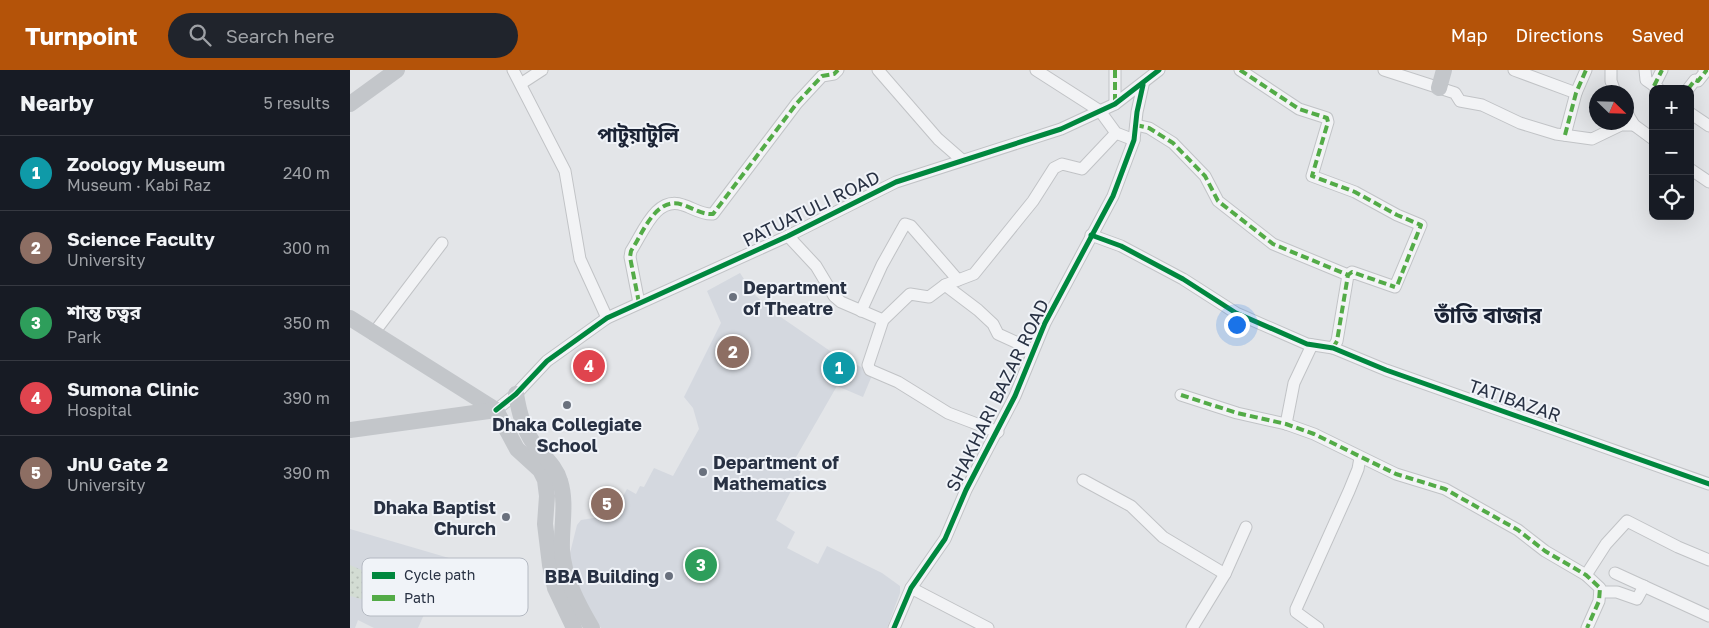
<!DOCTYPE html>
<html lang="en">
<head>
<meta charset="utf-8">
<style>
  body { margin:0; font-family:"Golos Text","Noto Sans Bengali",sans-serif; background:#20242c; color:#f1f3f6 }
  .controls { position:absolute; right:15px; top:15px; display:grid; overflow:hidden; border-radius:10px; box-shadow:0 5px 20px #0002 }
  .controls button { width:45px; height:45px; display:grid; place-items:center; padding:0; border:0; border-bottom:1px solid #363941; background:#171b24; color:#f1f3f6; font:25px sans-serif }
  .compass { position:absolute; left:1239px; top:15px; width:45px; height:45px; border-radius:50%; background:#171b24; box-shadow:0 5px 20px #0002; rotate:113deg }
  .you { position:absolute; left:886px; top:254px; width:18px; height:18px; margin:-12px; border:4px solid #fff; border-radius:50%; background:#1a73e8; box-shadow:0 0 0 8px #1a73e833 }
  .badge { display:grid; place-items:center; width:32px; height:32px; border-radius:50%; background:#b45309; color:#fff; font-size:16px; font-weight:700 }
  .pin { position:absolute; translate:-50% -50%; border:2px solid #fff; box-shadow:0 1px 5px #0006 }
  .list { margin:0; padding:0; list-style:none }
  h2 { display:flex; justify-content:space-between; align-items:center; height:65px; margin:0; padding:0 20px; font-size:21px }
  h2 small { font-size:16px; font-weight:400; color:#9ea1a6 }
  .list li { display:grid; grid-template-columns:32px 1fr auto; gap:15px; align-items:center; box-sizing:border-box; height:75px; padding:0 20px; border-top:1px solid #363941 }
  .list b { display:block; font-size:19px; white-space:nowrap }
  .list p { margin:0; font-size:16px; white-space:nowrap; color:#9ea1a6 }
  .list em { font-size:16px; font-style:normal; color:#9ea1a6 }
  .icon { flex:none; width:28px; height:28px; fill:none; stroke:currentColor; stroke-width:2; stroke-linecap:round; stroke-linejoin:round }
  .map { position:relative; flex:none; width:1359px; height:558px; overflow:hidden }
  header { display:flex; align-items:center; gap:30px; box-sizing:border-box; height:70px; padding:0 25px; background:#b45309; color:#fff }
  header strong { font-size:24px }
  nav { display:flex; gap:28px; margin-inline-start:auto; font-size:18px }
  .search { width:350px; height:45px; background:#20242c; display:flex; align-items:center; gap:12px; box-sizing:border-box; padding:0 18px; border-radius:28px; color:#9ea1a6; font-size:19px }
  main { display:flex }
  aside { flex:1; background:#171b24 }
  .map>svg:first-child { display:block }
</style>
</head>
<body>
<header>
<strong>Turnpoint</strong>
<div class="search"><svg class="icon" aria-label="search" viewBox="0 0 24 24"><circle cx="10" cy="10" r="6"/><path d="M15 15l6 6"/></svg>Search here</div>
<nav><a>Map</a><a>Directions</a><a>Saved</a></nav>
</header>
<main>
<aside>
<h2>Nearby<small>5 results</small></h2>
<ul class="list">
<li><span class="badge" style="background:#0f9aa8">1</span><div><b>Zoology Museum</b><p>Museum · Kabi Raz</p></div><em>240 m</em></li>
<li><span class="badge" style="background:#8d6e63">2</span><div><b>Science Faculty</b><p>University</p></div><em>300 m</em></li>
<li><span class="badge" style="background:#2e9e5b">3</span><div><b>শান্ত চত্বর</b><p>Park</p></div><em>350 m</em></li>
<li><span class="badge" style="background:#e0444e">4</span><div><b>Sumona Clinic</b><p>Hospital</p></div><em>390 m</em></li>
<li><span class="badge" style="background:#8d6e63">5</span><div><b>JnU Gate 2</b><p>University</p></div><em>390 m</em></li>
</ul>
</aside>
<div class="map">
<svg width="1359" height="558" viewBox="0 0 1359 558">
  <defs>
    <pattern id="park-dots" width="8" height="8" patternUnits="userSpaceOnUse" patternTransform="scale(1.25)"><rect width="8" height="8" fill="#d3dcd3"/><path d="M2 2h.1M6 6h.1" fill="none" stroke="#b5bdb6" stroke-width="1.8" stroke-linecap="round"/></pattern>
  </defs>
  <rect width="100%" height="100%" fill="#e3e5e8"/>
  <g fill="#d4d8df">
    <polygon points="390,203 404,224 422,241 483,283 523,303 513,327 487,316 445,389 455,394 426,450 445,462 437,478 468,494 477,476 532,503 550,516 550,523 537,558 251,558 240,543 222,503 220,483 227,455 231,450 250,447 261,425 271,430 277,419 286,424 290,416 294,417 304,398 323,406 349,359 343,338 334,327 371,253 357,221"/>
    <polygon points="0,459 99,488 68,558 24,558 8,550 5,558 0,558"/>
  </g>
  <polygon fill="url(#park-dots)" points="33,487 62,499 40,544 15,530 0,526 0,495 23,505"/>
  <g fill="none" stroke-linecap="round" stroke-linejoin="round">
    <defs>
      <g id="street">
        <polyline points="163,0 215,101 230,189 257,248"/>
        <polyline points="528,0 588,69 612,90"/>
        <polyline points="686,0 750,41 766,63 784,70"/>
        <polyline points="765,0 765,34"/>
        <polyline points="1034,0 1105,23 1110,31 1132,35 1170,53 1206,64 1242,69 1271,55 1284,55"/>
        <polyline points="1164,0 1226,23"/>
        <polyline points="1261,0 1261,11 1265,22"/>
        <polyline points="1295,0 1296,10 1309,19"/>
        <polyline points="172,13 192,0"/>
        <polyline points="1304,16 1312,0"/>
        <polyline points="1338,19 1345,10 1348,11 1356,1 1354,0"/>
        <polyline points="1276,42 1284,55 1303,69"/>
        <polyline points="1340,43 1359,56"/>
        <polyline points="786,55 799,58 823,73 855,106 868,131 923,174 998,205 1002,202 1045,217 1071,155 1047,145 1005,122 962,106 978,52 977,48 949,39 890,0"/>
        <polyline points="1215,65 1226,23 1236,0"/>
        <polyline points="1340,99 1359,112"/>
        <polyline points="741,165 771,176 833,209 886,243 957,274 983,278 1036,300 1359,414"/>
        <polyline points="438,166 466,196 484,226 491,232 533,250"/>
        <polyline points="595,215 628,240 643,254 648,264 683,280"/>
        <path d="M289,233L280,187L281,181C293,163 306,125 333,135C343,138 352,145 363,144L447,33L472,6L484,4L488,0"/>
        <polyline points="511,241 532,195 555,154 561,156 608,210"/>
        <polyline points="23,264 92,173"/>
        <polyline points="983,278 987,271 998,205"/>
        <polyline points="831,325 887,343 936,354 964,364 1046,404 1095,419 1168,460 1195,481 1236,505 1250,518 1249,531 1237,558"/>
        <polyline points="146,340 166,324 197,291 257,248 438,166 546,112 711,59 765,34 809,0"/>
        <polyline points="936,354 944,313 962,275"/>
        <polyline points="648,362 598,343 548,312 520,300 518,295 533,250 560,224 579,227 595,215 624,204 683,131 704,98 712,94 732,99 766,63"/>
        <polyline points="733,410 781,436 813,467 875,504"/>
        <polyline points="1265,503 1359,546"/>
        <polyline points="1236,505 1256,474 1277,451 1328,477 1359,490"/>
        <polyline points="561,518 638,558"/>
        <polyline points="1250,522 1267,522 1287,529 1294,516"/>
        <polyline points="544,558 561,518 595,469 616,420 665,326 695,253 763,126 784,70 787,42 793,15"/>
        <polyline points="842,558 875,504 896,457"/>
        <polyline points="968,558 946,542 946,539 999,421 1008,399 1010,388"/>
      </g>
    </defs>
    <use href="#street" stroke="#c1c3c6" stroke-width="13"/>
    <use href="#street" stroke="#f2f3f5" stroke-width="11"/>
    <g stroke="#c3c6ca" stroke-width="16">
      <polyline points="1089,18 1094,0"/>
      <polyline points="0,34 47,0"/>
      <polyline points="0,248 146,340 167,379 190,400 195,410 197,426 195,454 200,495 205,518 224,558"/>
      <path d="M166,324C169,342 173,358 184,374C193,386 206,396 210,411C217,433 211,457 212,480C214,508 228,534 242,558"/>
      <polyline points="0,360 146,340"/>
    </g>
    <g stroke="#53ab47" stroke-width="4" stroke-dasharray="8 4" stroke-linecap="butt">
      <polyline points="765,0 765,34"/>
      <polyline points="890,0 949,39 977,48 978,52 962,106 1005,122 1047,145 1071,155 1047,216"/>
      <polyline points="1304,16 1312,0"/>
      <polyline points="1338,19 1345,10 1348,11 1356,1 1354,0"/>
      <polyline points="786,55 799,58 823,73 855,106 868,131 923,174 998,205 1002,202 1045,217"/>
      <polyline points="1215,65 1226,23 1236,0"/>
      <path d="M289,233L280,187L281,181C293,163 306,125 333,135C343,138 352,145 363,144L447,33L472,6L484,4L488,0"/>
      <polyline points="983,278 987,271 998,205"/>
      <polyline points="831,325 887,343 936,354 964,364 1046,404 1095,419 1168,460 1195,481 1236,505 1250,518 1249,531 1237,558"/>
    </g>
    <defs>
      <g id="cycleway">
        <polyline points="741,165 771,176 833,209 886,243 957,274 983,278 1036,300 1359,414"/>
        <polyline points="146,340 166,324 197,291 257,248 438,166 546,112 711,59 765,34 809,0"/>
        <polyline points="544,558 561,518 595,469 616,420 665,326 695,253 763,126 784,70 787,42 793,15"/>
      </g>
    </defs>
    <use href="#cycleway" stroke="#f0f3f8" stroke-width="8"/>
    <use href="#cycleway" stroke="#00873e" stroke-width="5"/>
  </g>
  <g fill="#69707d" stroke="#f0f3f8" stroke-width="2">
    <circle cx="383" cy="227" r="5"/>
    <circle cx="217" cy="335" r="5"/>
    <circle cx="353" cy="402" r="5"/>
    <circle cx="156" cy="447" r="5"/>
    <circle cx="319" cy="506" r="5"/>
  </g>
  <g text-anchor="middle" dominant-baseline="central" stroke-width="4" stroke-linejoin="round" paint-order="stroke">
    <g font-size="18" fill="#283143" stroke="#f0f3f8">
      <text transform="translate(461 138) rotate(-26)">PATUATULI ROAD</text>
      <text transform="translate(647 325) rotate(-64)">SHAKHARI BAZAR ROAD</text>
      <text transform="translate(1165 330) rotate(19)">TATIBAZAR</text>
    </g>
    <g font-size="18" font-weight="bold" fill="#283143" stroke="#f0f3f8" text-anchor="start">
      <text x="393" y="217">Department<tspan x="393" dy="21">of Theatre</tspan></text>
      <text x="217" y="354" text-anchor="middle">Dhaka Collegiate<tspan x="217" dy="21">School</tspan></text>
      <text x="363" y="392">Department of<tspan x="363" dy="21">Mathematics</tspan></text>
      <text x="146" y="437" text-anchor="end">Dhaka Baptist<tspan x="146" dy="21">Church</tspan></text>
      <text x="309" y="506" text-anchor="end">BBA Building</text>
    </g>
    <g font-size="20" font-weight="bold" fill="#1a2234" stroke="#f0f3f8">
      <text x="288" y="64">পাটুয়াটুলি</text>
    </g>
    <g font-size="22" font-weight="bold" fill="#1a2234" stroke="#f0f3f8">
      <text x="1138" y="244">তাঁতি বাজার</text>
    </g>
  </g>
  <rect x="12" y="488" width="166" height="58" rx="8" fill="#f0f3f8" stroke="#b4b9c2" stroke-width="1"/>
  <rect x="22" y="502" width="23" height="7" fill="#00873e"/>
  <rect x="22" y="525" width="23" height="6" fill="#53ab47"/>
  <g font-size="14" fill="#283143">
    <text x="54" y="510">Cycle path</text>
    <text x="54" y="533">Path</text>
  </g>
</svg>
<div class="controls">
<button>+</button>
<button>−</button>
<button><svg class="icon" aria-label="locate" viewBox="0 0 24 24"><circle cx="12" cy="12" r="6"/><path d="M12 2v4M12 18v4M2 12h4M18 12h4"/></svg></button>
</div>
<svg class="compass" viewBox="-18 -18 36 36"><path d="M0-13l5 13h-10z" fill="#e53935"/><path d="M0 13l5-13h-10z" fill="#9ea1a6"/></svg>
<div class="you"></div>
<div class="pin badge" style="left:489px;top:298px;background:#0f9aa8">1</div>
<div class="pin badge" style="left:383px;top:282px;background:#8d6e63">2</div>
<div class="pin badge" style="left:351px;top:495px;background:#2e9e5b">3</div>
<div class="pin badge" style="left:239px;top:296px;background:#e0444e">4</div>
<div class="pin badge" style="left:257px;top:434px;background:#8d6e63">5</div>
</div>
</main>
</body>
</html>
